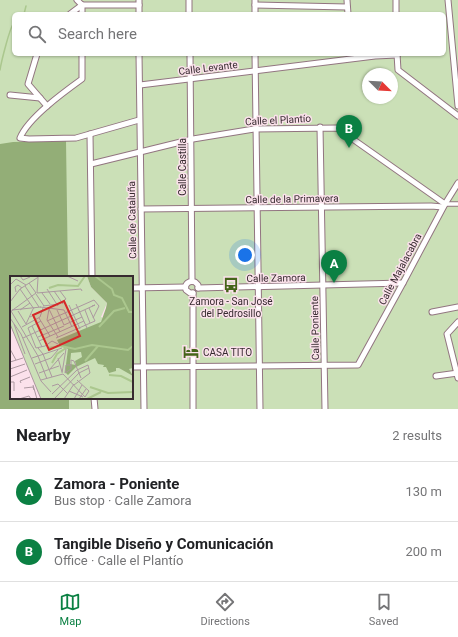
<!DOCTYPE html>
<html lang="en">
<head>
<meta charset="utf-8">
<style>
  body { margin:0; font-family:Roboto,sans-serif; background:#f2f2f2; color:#202124 }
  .compass { position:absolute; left:362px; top:68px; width:36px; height:36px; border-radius:50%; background:#fff; box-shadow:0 1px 3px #0004; rotate:114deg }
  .you { position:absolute; left:245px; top:255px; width:14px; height:14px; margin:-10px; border:3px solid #fff; border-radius:50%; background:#1a73e8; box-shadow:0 0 0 6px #1a73e833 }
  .badge { display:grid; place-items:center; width:26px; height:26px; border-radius:50%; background:#0b8043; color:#fff; font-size:13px; font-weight:700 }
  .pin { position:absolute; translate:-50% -33px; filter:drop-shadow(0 1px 2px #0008) }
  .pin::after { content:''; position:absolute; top:21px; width:14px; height:12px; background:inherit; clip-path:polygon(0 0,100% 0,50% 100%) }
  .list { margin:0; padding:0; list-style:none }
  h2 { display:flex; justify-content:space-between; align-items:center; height:52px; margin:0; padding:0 16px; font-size:17px }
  h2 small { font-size:13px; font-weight:400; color:#757577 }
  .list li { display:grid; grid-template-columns:26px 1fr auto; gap:12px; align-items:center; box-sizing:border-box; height:60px; padding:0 16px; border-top:1px solid #e0e0e0 }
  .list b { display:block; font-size:15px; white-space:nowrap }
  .list p { margin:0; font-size:13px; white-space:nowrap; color:#757577 }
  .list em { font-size:13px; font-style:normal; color:#757577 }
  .icon { flex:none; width:22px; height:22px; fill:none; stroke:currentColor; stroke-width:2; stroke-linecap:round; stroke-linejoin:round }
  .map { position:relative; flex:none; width:458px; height:409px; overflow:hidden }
  .search { position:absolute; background:#fff; box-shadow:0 1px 3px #0004; left:12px; right:12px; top:12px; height:44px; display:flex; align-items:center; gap:10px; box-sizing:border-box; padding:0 14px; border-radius:6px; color:#757577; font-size:15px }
  .sheet { height:172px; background:#fff }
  nav { display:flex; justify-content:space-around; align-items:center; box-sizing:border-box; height:56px; border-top:1px solid #e0e0e0; background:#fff; font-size:11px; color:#757577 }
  nav a { display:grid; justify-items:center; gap:2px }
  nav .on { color:#0b8043 }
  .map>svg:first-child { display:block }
</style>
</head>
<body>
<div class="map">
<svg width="458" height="409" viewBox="0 0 458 409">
  <rect width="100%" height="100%" fill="#fbe1eb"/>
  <path fill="#cbe0b7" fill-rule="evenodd" d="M0,0H458V409H0ZM14,14H444V54H14ZM368,74H392V98H368ZM11,277H132V398H11Z"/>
  <polygon fill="#93ae77" points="66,141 68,277 11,277 11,398 69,398 69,409 0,409 0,144 13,142"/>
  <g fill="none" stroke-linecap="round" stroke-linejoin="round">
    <g stroke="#abc78e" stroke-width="1.5">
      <polyline points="24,14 26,6"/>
      <path d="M0,70C1,63 10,26 14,23"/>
    </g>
    <defs>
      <polyline id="pedestrian" points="445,204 458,204"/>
      <g id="minor">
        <polyline points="77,0 82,5 82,14"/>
        <polyline points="139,0 139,14"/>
        <polyline points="189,0 189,14"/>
        <polyline points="255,0 255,14"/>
        <polyline points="347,0 348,14"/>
        <polyline points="396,0 396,14"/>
        <polyline points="448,0 458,106"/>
        <polyline points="82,5 139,5"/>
        <polyline points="255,5 347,7"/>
        <polyline points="70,14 82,5"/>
        <polyline points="37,54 28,84 47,106"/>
        <path d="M82,54V79C64,92 28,118 20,138L29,139L76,138L139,120"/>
        <polyline points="139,54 144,409"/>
        <polyline points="190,54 192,281"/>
        <polyline points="255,54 260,409"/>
        <polyline points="397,54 398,70 458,116"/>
        <polyline points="140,85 375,56 397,55"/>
        <polyline points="10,95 40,98"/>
        <polyline points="320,127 325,409"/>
        <polyline points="90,134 92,277"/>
        <polyline points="91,164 193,139 254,129 337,128 445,204"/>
        <polyline points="141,209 431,206 443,207"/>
        <polyline points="132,288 185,287"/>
        <polyline points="198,288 403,283"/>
        <polyline points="193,293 193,409"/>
        <path d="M193,293H190L186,290C184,284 189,280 195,282L198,285V288"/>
        <polyline points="432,312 458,307"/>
        <polyline points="458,322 447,334 458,378"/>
        <polyline points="132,367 358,365 403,283 445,204 458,183"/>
        <polyline points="436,376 458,373"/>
        <polyline points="94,398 95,409"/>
      </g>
    </defs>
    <use href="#pedestrian" stroke="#927580" stroke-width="5.5"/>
    <use href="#minor" stroke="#927580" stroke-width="7"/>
    <use href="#pedestrian" stroke="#fff" stroke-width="3.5"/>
    <use href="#minor" stroke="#fff" stroke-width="5"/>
  </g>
  <defs>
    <symbol id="bus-bare" viewBox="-9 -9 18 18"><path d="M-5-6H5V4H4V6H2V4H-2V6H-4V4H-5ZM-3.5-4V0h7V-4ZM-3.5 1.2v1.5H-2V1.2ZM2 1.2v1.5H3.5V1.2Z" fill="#456419" stroke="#fbe1eb" stroke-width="2.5" paint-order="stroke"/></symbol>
    <symbol id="hotel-bare" viewBox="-9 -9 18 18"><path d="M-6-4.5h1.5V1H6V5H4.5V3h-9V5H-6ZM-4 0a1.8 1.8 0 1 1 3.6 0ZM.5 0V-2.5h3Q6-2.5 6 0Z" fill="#456419" stroke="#fbe1eb" stroke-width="2.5" paint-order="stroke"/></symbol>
  </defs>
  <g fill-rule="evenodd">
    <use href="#bus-bare" x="220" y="274" width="22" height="22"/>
    <use href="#hotel-bare" x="180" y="341" width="22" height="22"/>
  </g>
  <g text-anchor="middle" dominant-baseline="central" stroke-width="3" stroke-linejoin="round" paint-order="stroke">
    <g font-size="10" fill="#362a2f" stroke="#fbe1eb">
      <text transform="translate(208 68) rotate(-7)">Calle Levante</text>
      <text transform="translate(278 120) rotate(-3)">Calle el Plantío</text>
      <text transform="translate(182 167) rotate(-90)">Calle Castilla</text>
      <text transform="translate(292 199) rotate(-1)">Calle de la Primavera</text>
      <text transform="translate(132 220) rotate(-91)">Calle de Cataluña</text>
      <text transform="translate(400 269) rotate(-62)">Calle Majalacabra</text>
      <text transform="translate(276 278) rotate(-1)">Calle Zamora</text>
      <text transform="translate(315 328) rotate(-91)">Calle Poniente</text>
    </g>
    <g font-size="10" fill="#362a2f" stroke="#fbe1eb">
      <text x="231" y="301">Zamora - San José<tspan x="231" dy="12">del Pedrosillo</tspan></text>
      <text x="203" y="352" text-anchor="start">CASA TITO</text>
    </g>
  </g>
  <g transform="translate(10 276)">
    <rect width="123" height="123" fill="#fbe1eb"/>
    <path d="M0,0H77L81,11L97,27L91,41L123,56V123H31L0,48Z" fill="#cbe0b7"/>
    <path d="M77,0H123V92L119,93L123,100L109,92H106V95L99,97L96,91H93L94,89L88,88L85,82L66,91L58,99L55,96L58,73L50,70L47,64L91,46L96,32L97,27L81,11ZM71,76L72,81L65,85L66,89L60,88L61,77Z" fill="#93ae77" fill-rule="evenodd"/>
    <path fill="none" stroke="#abc78e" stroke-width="2" d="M85,0L102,13L104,19L112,22L119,36H123M39,12L48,9L68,10L75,0M89,51L104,35L115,32M38,72L51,70L65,73L82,69L118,74L123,70M75,85L88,70M42,87L47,78L56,72M99,99L111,100L123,106M80,111L98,117L123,116M77,123L91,116"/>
    <path fill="none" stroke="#ac98a0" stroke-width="1" d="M10,0L13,4L20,1M57,0L68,5M19,7L26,17M0,9L6,3L16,9M15,10L29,31M10,13L24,33M37,13L48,30M44,15L53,28M6,16L5,11L8,9L12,12M27,17L71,13L72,15M27,17L28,2M32,17L40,28M26,18L34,30M0,26L10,13L30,0M66,28L77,52M59,29L70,53M33,30L49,28L56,23L50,15M30,31L54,34L62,51M39,33L37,44L48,61M39,33L50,56M2,34L31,31M10,34L20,27M47,34L54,49M75,34L80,47M1,35L28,80L37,103M8,35L16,48M0,36L26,17M20,41L31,35M0,42L11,58L31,105L41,116M29,42L40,60M31,45L18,52L26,72L35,70L42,65L48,68M37,45L84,24L89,30L83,42M0,48L31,123M4,48L15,78M16,48L23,33M54,49L72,41M22,50L32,71M12,51L30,41L33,32M28,61L54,50M13,62L85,29L82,30M46,62L85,45L79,32M29,65L74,45M28,72L33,78L42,101M0,73L6,84M22,82L52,72M48,82L52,96M61,84L64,85L71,102M0,86L13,82M25,88L41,82L48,74M0,93L15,88M40,93L54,77M29,97L49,90M52,97L56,73M55,97L61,93V84M55,97L56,89H61M53,98L75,121L79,115L67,104M0,101L17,94M31,104L53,98M0,106H4V115M11,107L10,105L20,101M23,109L27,123M42,110L48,108L58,118M14,112L23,111L24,114M59,115L73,121M42,118L67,94L78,89L80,97L64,109M45,122L69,97L79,92M9,123L19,120L21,123M54,123L64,108M64,123L72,109M69,123L76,113"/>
    <path fill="#d62828" fill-opacity="0.15" stroke="#d62828" stroke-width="2" d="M54,25L70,60L39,74L23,39Z"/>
    <rect width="123" height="123" fill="none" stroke="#362a2f" stroke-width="2"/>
  </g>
</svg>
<svg class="compass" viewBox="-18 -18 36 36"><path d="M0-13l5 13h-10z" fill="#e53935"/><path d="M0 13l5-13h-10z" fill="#757577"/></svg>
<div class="you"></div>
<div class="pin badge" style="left:334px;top:283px">A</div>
<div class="pin badge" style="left:349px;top:148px">B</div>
<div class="search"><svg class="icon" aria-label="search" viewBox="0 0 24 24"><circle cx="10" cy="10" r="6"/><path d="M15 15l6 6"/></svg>Search here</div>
</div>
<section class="sheet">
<h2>Nearby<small>2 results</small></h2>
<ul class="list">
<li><span class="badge">A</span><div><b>Zamora - Poniente</b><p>Bus stop · Calle Zamora</p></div><em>130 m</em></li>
<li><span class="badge">B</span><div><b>Tangible Diseño y Comunicación</b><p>Office · Calle el Plantío</p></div><em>200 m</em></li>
</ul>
</section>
<nav>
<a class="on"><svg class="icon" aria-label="map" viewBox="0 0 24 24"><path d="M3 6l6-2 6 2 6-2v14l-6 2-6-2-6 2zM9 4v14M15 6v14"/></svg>Map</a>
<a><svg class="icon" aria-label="directions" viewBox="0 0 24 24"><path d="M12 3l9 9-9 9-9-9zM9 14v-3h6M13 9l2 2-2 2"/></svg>Directions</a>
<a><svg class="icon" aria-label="saved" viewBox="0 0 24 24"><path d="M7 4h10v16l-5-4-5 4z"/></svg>Saved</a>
</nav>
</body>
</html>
